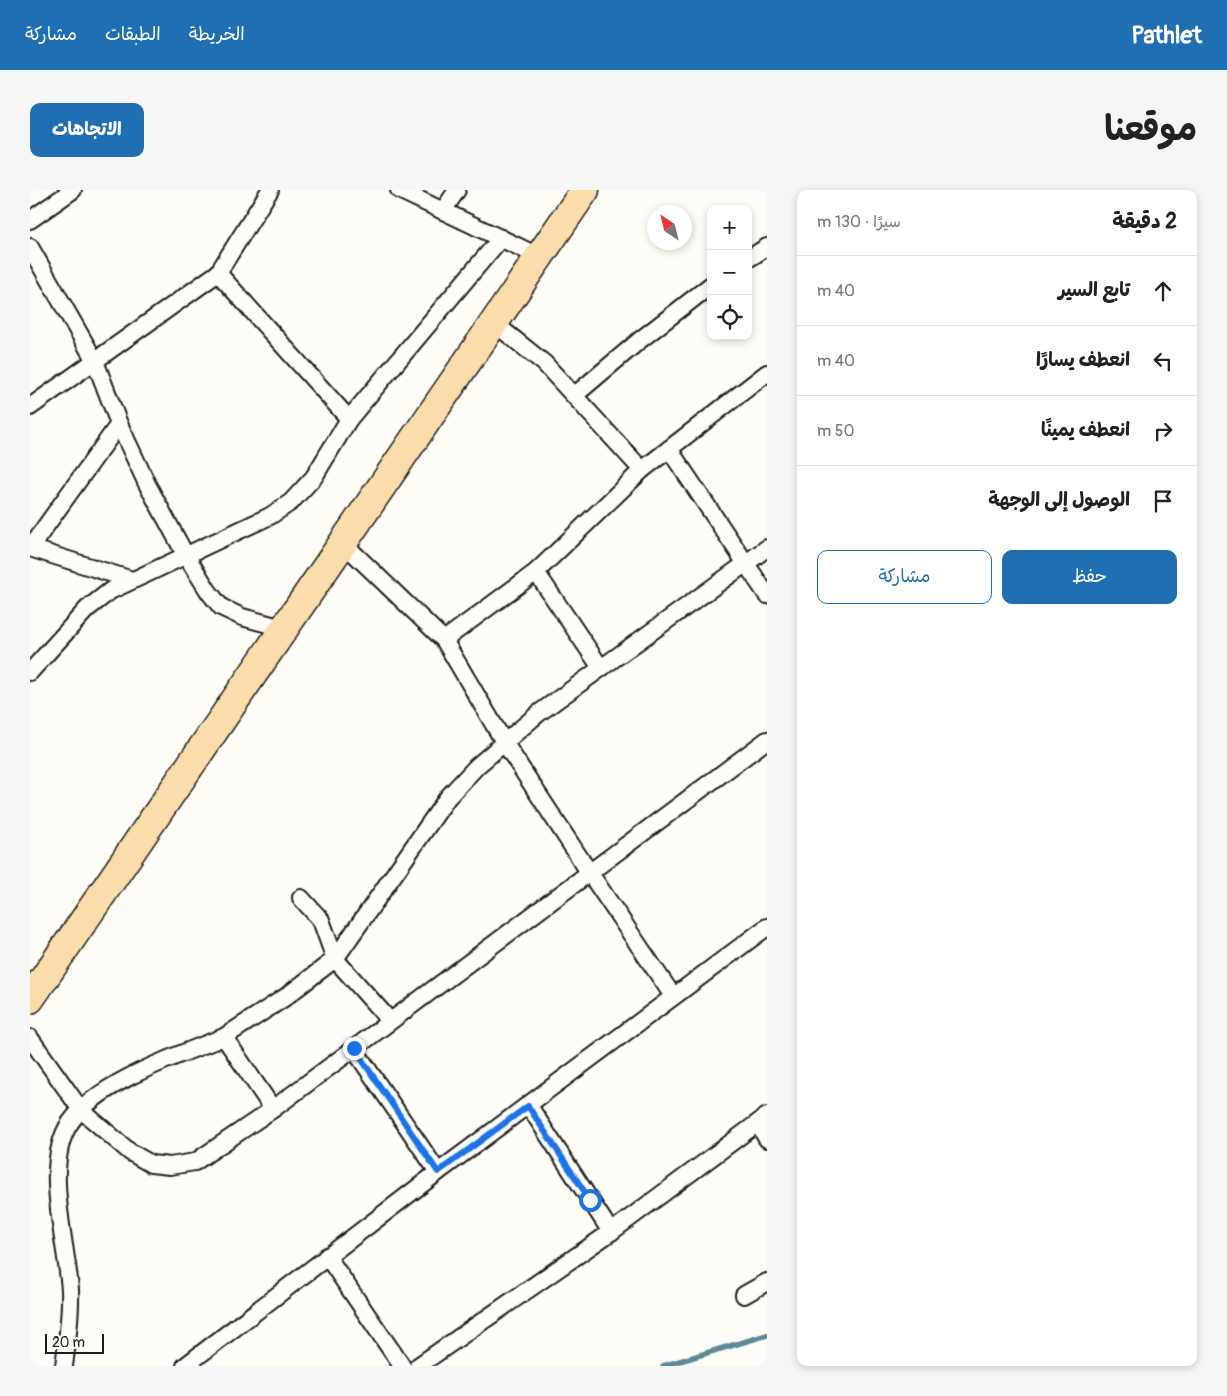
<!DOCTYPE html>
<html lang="ar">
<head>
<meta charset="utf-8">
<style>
  body { margin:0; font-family:Pangolin,"Playpen Sans Arabic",sans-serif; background:#f6f6f6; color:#222; direction:rtl }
  .controls { position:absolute; right:15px; top:15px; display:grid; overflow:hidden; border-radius:10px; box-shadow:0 2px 8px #0003 }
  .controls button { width:45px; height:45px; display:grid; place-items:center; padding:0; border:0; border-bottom:1px solid #e0e0e0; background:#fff; color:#222; font:25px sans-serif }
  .compass { position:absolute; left:617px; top:15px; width:45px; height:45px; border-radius:50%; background:#fff; box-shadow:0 2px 8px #0003; rotate:325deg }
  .scale { position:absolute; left:15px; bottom:12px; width:59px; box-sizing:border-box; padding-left:5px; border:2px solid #1c1c1c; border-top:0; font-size:14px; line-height:18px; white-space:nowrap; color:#1c1c1c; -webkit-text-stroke:4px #fdfcf7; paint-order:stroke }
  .stop { position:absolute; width:15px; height:15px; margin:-11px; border:4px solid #1a73e8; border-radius:50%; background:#fff }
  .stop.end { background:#1a73e8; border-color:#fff; box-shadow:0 1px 5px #0008 }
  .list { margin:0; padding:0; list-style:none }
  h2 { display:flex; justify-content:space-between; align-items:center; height:65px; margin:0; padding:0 20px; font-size:21px }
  h2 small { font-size:16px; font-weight:400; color:#767676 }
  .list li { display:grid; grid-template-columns:32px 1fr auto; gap:15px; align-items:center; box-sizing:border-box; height:70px; padding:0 20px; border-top:1px solid #e0e0e0 }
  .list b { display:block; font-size:19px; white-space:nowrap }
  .list em { font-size:16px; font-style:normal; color:#767676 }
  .actions { display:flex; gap:10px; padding:15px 20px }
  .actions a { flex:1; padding:11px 0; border:1px solid #1f6fb2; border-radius:10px; text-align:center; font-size:18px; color:#1f6fb2 }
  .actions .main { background:#1f6fb2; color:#fff }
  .icon { flex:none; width:28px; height:28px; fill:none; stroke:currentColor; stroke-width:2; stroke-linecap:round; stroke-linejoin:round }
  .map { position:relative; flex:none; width:737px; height:1176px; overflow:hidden; direction:ltr; border-radius:10px }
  header { display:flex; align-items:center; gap:30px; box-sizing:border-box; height:70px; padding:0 25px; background:#1f6fb2; color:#fff }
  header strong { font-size:24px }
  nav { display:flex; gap:28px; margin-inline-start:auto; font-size:18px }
  .intro { display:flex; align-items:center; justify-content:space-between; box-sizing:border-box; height:120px; padding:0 30px }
  h1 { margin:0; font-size:35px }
  .button { padding:12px 22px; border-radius:10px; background:#1f6fb2; color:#fff; font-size:18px; font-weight:700 }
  main { display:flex; gap:30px; padding:0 30px }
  aside { flex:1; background:#fff; border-radius:10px; box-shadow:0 2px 8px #0003 }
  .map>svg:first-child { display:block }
</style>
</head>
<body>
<header>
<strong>Pathlet</strong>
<nav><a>الخريطة</a><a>الطبقات</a><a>مشاركة</a></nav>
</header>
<div class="intro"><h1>موقعنا</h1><a class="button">الاتجاهات</a></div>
<main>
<aside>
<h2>2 دقيقة<small>سيرًا · 130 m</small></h2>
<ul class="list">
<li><svg class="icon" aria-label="ahead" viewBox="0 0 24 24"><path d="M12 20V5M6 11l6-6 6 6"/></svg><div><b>تابع السير</b></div><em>40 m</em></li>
<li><svg class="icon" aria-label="left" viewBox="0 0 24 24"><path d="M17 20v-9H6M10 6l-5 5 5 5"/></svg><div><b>انعطف يسارًا</b></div><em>40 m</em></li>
<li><svg class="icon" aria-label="right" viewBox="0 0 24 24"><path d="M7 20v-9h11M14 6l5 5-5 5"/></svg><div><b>انعطف يمينًا</b></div><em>50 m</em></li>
<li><svg class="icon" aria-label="arrive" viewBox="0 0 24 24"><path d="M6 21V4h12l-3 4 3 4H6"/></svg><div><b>الوصول إلى الوجهة</b></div></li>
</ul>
<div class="actions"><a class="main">حفظ</a><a>مشاركة</a></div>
</aside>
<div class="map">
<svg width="737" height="1176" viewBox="0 0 737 1176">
  <rect width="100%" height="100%" fill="#fdfcf7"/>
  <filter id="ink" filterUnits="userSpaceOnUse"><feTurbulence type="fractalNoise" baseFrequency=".02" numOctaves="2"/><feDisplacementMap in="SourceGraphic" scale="10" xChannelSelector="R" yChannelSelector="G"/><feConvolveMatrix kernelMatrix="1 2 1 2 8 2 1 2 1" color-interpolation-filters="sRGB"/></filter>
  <g filter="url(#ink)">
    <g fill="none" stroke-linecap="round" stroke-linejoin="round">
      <polyline stroke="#5c8996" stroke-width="5.5" points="633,1176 737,1145"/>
      <defs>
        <g id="street">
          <polyline points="369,0 510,67"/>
          <polyline points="413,21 427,0"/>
          <polyline points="0,30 43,0"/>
          <polyline points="0,57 65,171 89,234 117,294 155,364 179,402 191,417 212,427 253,438"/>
          <polyline points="718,69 737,57"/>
          <polyline points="188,83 319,229"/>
          <polyline points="464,133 514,173 612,280"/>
          <polyline points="545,205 610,150 681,95"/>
          <polyline points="0,217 188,83 240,0"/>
          <polyline points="639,259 737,405"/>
          <polyline points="312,352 414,450 474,552 559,682 643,806"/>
          <polyline points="0,358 89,234"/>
          <polyline points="0,358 102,390"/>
          <polyline points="506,382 571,478"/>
          <polyline points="414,450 506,382 612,280 737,183"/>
          <polyline points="0,482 57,419 80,401 240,326 261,312 284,287 319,229 471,48"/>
          <polyline points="271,708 291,730 305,769 360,831"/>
          <polyline points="0,848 51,920 100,962 121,974 140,976 165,972 243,919 737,550"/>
          <polyline points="324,859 408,982"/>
          <polyline points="499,916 581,1042"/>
          <polyline points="243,919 194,847 254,808 305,769 418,607 447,576 509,523 737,358"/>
          <polyline points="728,933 737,949"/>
          <polyline points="297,1066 372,1176"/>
          <polyline points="714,1105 737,1092"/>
          <path d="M34,1176C37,1151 41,1126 40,1100C37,1054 12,974 40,933C67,892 149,865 194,847"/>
          <polyline points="155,1176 408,982 737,737"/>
          <polyline points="388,1176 581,1042 737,926"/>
        </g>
        <polyline id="highway" points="0,809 555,0"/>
      </defs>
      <use href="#street" stroke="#1c1c1c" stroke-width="20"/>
      <use href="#highway" stroke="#1c1c1c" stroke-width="31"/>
      <use href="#street" stroke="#fdfcf7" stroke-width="16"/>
      <use href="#highway" stroke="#fbddab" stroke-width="28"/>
    </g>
  </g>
  <g fill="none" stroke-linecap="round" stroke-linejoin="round" filter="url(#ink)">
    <polyline stroke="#1a73e8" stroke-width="6" points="324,858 408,982 498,916 560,1010"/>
  </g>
</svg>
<div class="controls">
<button>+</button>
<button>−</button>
<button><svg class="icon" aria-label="locate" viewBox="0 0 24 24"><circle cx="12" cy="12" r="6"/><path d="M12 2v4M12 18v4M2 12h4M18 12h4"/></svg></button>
</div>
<svg class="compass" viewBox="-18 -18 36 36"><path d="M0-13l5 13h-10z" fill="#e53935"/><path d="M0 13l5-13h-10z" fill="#767676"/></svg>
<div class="scale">20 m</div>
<div class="stop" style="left:560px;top:1010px"></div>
<div class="stop end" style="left:324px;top:858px"></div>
</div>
</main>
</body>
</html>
